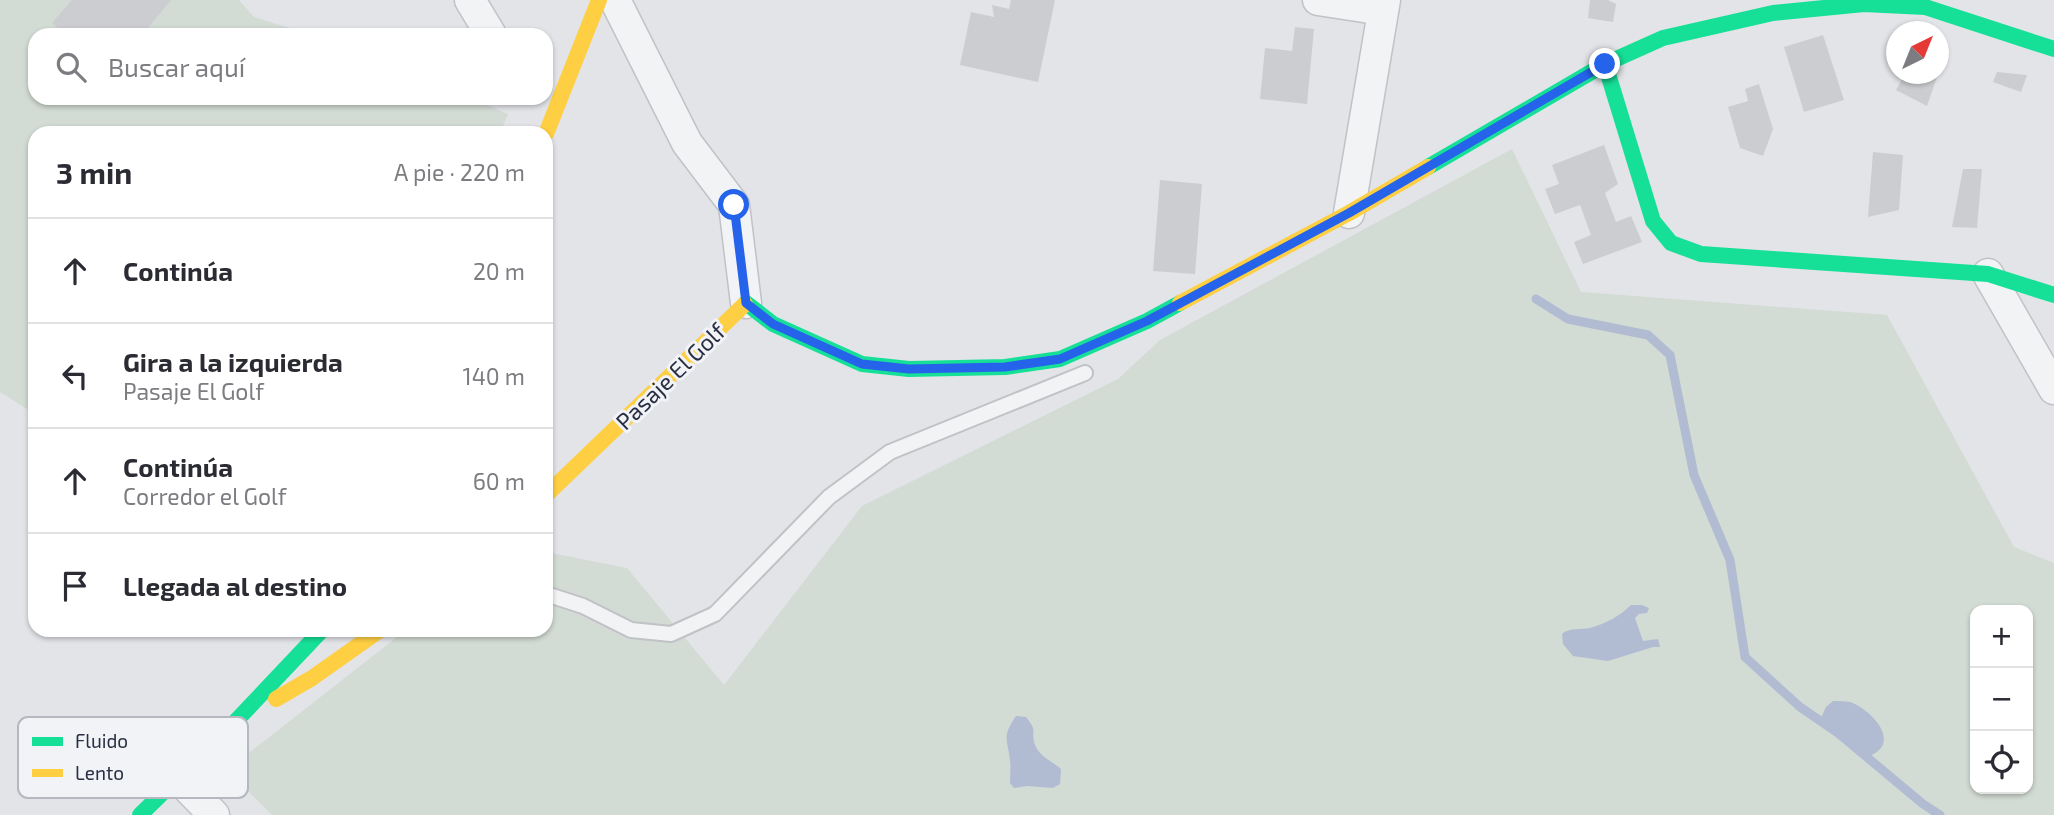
<!DOCTYPE html>
<html lang="es">
<head>
<meta charset="utf-8">
<style>
  body { margin:0; font-family:"Exo 2",sans-serif; background:#f7f7f7; color:#2b2b33 }
  .controls { position:absolute; right:21px; bottom:21px; display:grid; overflow:hidden; border-radius:14px; box-shadow:0 2px 5px #0004 }
  .controls button { width:63px; height:63px; display:grid; place-items:center; padding:0; border:0; border-bottom:2px solid #e1e1e2; background:#fff; color:#2b2b33; font:35px sans-serif }
  .compass { position:absolute; left:1886px; top:21px; width:63px; height:63px; border-radius:50%; background:#fff; box-shadow:0 2px 5px #0004; rotate:43deg }
  .stop { position:absolute; width:21px; height:21px; margin:-16px; border:5px solid #2563eb; border-radius:50%; background:#fff }
  .stop.end { background:#2563eb; border-color:#fff; box-shadow:0 2px 7px #0008 }
  .list { margin:0; padding:0; list-style:none }
  h2 { display:flex; justify-content:space-between; align-items:center; height:91px; margin:0; padding:0 28px; font-size:30px }
  h2 small { font-size:23px; font-weight:400; color:#7c7c81 }
  .list li { display:grid; grid-template-columns:46px 1fr auto; gap:21px; align-items:center; box-sizing:border-box; height:105px; padding:0 28px; border-top:2px solid #e1e1e2 }
  .list b { display:block; font-size:26px; white-space:nowrap }
  .list p { margin:0; font-size:23px; white-space:nowrap; color:#7c7c81 }
  .list em { font-size:23px; font-style:normal; color:#7c7c81 }
  .icon { flex:none; width:38px; height:38px; fill:none; stroke:currentColor; stroke-width:2; stroke-linecap:round; stroke-linejoin:round }
  .map { position:relative; flex:none; width:2054px; height:815px; overflow:hidden }
  .search { position:absolute; background:#fff; box-shadow:0 2px 5px #0004; left:28px; top:28px; width:525px; height:77px; display:flex; align-items:center; gap:18px; box-sizing:border-box; padding:0 24px; border-radius:21px; color:#7c7c81; font-size:26px }
  .panel { position:absolute; background:#fff; box-shadow:0 2px 5px #0004; left:28px; top:126px; width:525px; height:511px; border-radius:21px }
  .map>svg:first-child { display:block }
</style>
</head>
<body>
<div class="map">
<svg width="2054" height="815" viewBox="0 0 2054 815">
  <rect width="100%" height="100%" fill="#e3e4e8"/>
  <g fill="#d2dbd4" fill-rule="evenodd">
    <polygon points="0,0 239,0 254,17 312,35 35,35 35,98 470,98 508,114 500,133 35,133 35,414 0,392"/>
    <path d="M1512,149L1581,292L1887,315L2014,547L2054,563V815H272L227,770L406,630H546V552L627,568L724,685L862,506L1118,379L1160,340ZM1975,610H2028V789H1975Z"/>
  </g>
  <g fill="#b1bcd3">
    <path d="M1631,605H1642L1649,608L1647,613L1639,614L1635,618L1643,641L1658,639L1660,647H1653L1608,661L1573,656L1563,644L1562,634C1570,627 1580,630 1590,628C1605,624 1620,616 1631,605Z"/>
    <path d="M1833,701C1838,701 1845,701 1850,702C1864,706 1893,731 1881,748C1878,752 1872,755 1868,757L1820,720L1826,707Z"/>
    <path d="M1016,716L1026,717C1039,733 1030,730 1035,745C1039,756 1053,762 1061,769L1060,784L1053,788L1027,786L1014,788L1010,783C1010,776 1011,767 1010,760C1007,737 1002,737 1016,716Z"/>
  </g>
  <g fill="none" stroke-linecap="round" stroke-linejoin="round">
    <polyline stroke="#b1bcd3" stroke-width="9" points="1536,299 1568,319 1648,335 1670,355 1694,475 1730,560 1745,657 1800,707 1838,733 1923,804 1940,815"/>
  </g>
  <g fill="#cccdd0">
    <polygon points="72,0 171,0 142,35 66,35 52,23"/>
    <polygon points="1011,0 1055,0 1038,82 960,65 971,12 994,17 992,5 1009,9"/>
    <polygon points="1590,0 1608,0 1616,4 1613,22 1588,18"/>
    <polygon points="1295,27 1314,29 1307,104 1260,99 1265,48 1292,51"/>
    <polygon points="1823,35 1844,100 1804,112 1784,47"/>
    <polygon points="1938,51 1945,54 1939,71 1938,71"/>
    <polygon points="1997,72 2027,75 2021,92 1993,82"/>
    <polygon points="1905,74 1938,74 1927,106 1896,90"/>
    <polygon points="1759,84 1773,129 1763,156 1740,148 1728,107 1748,101 1745,89"/>
    <polygon points="1604,145 1618,184 1605,193 1616,222 1631,216 1642,242 1583,264 1574,242 1591,235 1580,205 1555,214 1545,189 1559,184 1552,165"/>
    <polygon points="1873,152 1903,155 1899,210 1868,217"/>
    <polygon points="1963,169 1982,169 1977,228 1952,227"/>
    <polygon points="1160,180 1202,184 1195,274 1153,271"/>
  </g>
  <g fill="none" stroke-linecap="round" stroke-linejoin="round">
    <defs>
      <polyline id="lane" points="546,594 583,606 631,630 671,634 715,614 829,497 890,452 1085,373"/>
      <g id="street">
        <polyline points="470,0 491,35"/>
        <polyline points="615,0 687,143 734,205 746,303"/>
        <polyline points="1318,0 1383,10"/>
        <polyline points="1349,213 1385,0"/>
        <polyline points="1988,274 2054,389"/>
        <polyline points="178,778 214,815"/>
      </g>
    </defs>
    <use href="#lane" stroke="#c1c2c6" stroke-width="18"/>
    <use href="#street" stroke="#c1c2c6" stroke-width="33"/>
    <use href="#lane" stroke="#f2f3f5" stroke-width="14"/>
    <use href="#street" stroke="#f2f3f5" stroke-width="30"/>
    <g stroke="#16e098" stroke-width="16">
      <polyline points="1605,64 1653,221 1671,243 1701,254 1988,274 2054,295"/>
      <polyline points="1428,167 1605,64 1663,38 1773,13 1864,4 1925,7 2054,49"/>
      <polyline points="745,304 746,303 773,324 862,364 909,369 1005,367 1060,359 1147,321 1180,303"/>
      <polyline points="140,815 235,722 322,630"/>
    </g>
    <g stroke="#ffcf43" stroke-width="16">
      <polyline points="546,134 599,0"/>
      <polyline points="1180,303 1349,213 1428,167"/>
      <polyline points="546,495 745,304"/>
      <polyline points="276,699 312,678 380,630"/>
    </g>
  </g>
  <g fill="none" stroke-linecap="round" stroke-linejoin="round">
    <polyline stroke="#2563eb" stroke-width="9" points="734,205 746,303 773,324 862,364 909,369 1005,367 1060,359 1147,321 1349,213 1605,64"/>
  </g>
  <g text-anchor="middle" dominant-baseline="central" stroke-width="6" stroke-linejoin="round" paint-order="stroke">
    <g font-size="23" fill="#292e42" stroke="#f1f3f7">
      <text transform="translate(670 376) rotate(-44)">Pasaje El Golf</text>
    </g>
  </g>
  <rect x="18" y="717" width="230" height="81" rx="10" fill="#f1f3f7" stroke="#b5b8c1" stroke-width="2"/>
  <rect x="32" y="737" width="31" height="9" fill="#16e098"/>
  <rect x="32" y="769" width="31" height="8" fill="#ffcf43"/>
  <g font-size="19" fill="#292e42">
    <text x="75" y="748">Fluido</text>
    <text x="75" y="780">Lento</text>
  </g>
</svg>
<div class="controls">
<button>+</button>
<button>−</button>
<button><svg class="icon" aria-label="locate" viewBox="0 0 24 24"><circle cx="12" cy="12" r="6"/><path d="M12 2v4M12 18v4M2 12h4M18 12h4"/></svg></button>
</div>
<svg class="compass" viewBox="-18 -18 36 36"><path d="M0-13l5 13h-10z" fill="#e53935"/><path d="M0 13l5-13h-10z" fill="#7c7c81"/></svg>
<div class="stop" style="left:734px;top:205px"></div>
<div class="stop end" style="left:1605px;top:64px"></div>
<div class="search"><svg class="icon" aria-label="search" viewBox="0 0 24 24"><circle cx="10" cy="10" r="6"/><path d="M15 15l6 6"/></svg>Buscar aquí</div>
<section class="panel">
<h2>3 min<small>A pie · 220 m</small></h2>
<ul class="list">
<li><svg class="icon" aria-label="ahead" viewBox="0 0 24 24"><path d="M12 20V5M6 11l6-6 6 6"/></svg><div><b>Continúa</b></div><em>20 m</em></li>
<li><svg class="icon" aria-label="left" viewBox="0 0 24 24"><path d="M17 20v-9H6M10 6l-5 5 5 5"/></svg><div><b>Gira a la izquierda</b><p>Pasaje El Golf</p></div><em>140 m</em></li>
<li><svg class="icon" aria-label="ahead" viewBox="0 0 24 24"><path d="M12 20V5M6 11l6-6 6 6"/></svg><div><b>Continúa</b><p>Corredor el Golf</p></div><em>60 m</em></li>
<li><svg class="icon" aria-label="arrive" viewBox="0 0 24 24"><path d="M6 21V4h12l-3 4 3 4H6"/></svg><div><b>Llegada al destino</b></div></li>
</ul>
</section>
</div>
</body>
</html>
